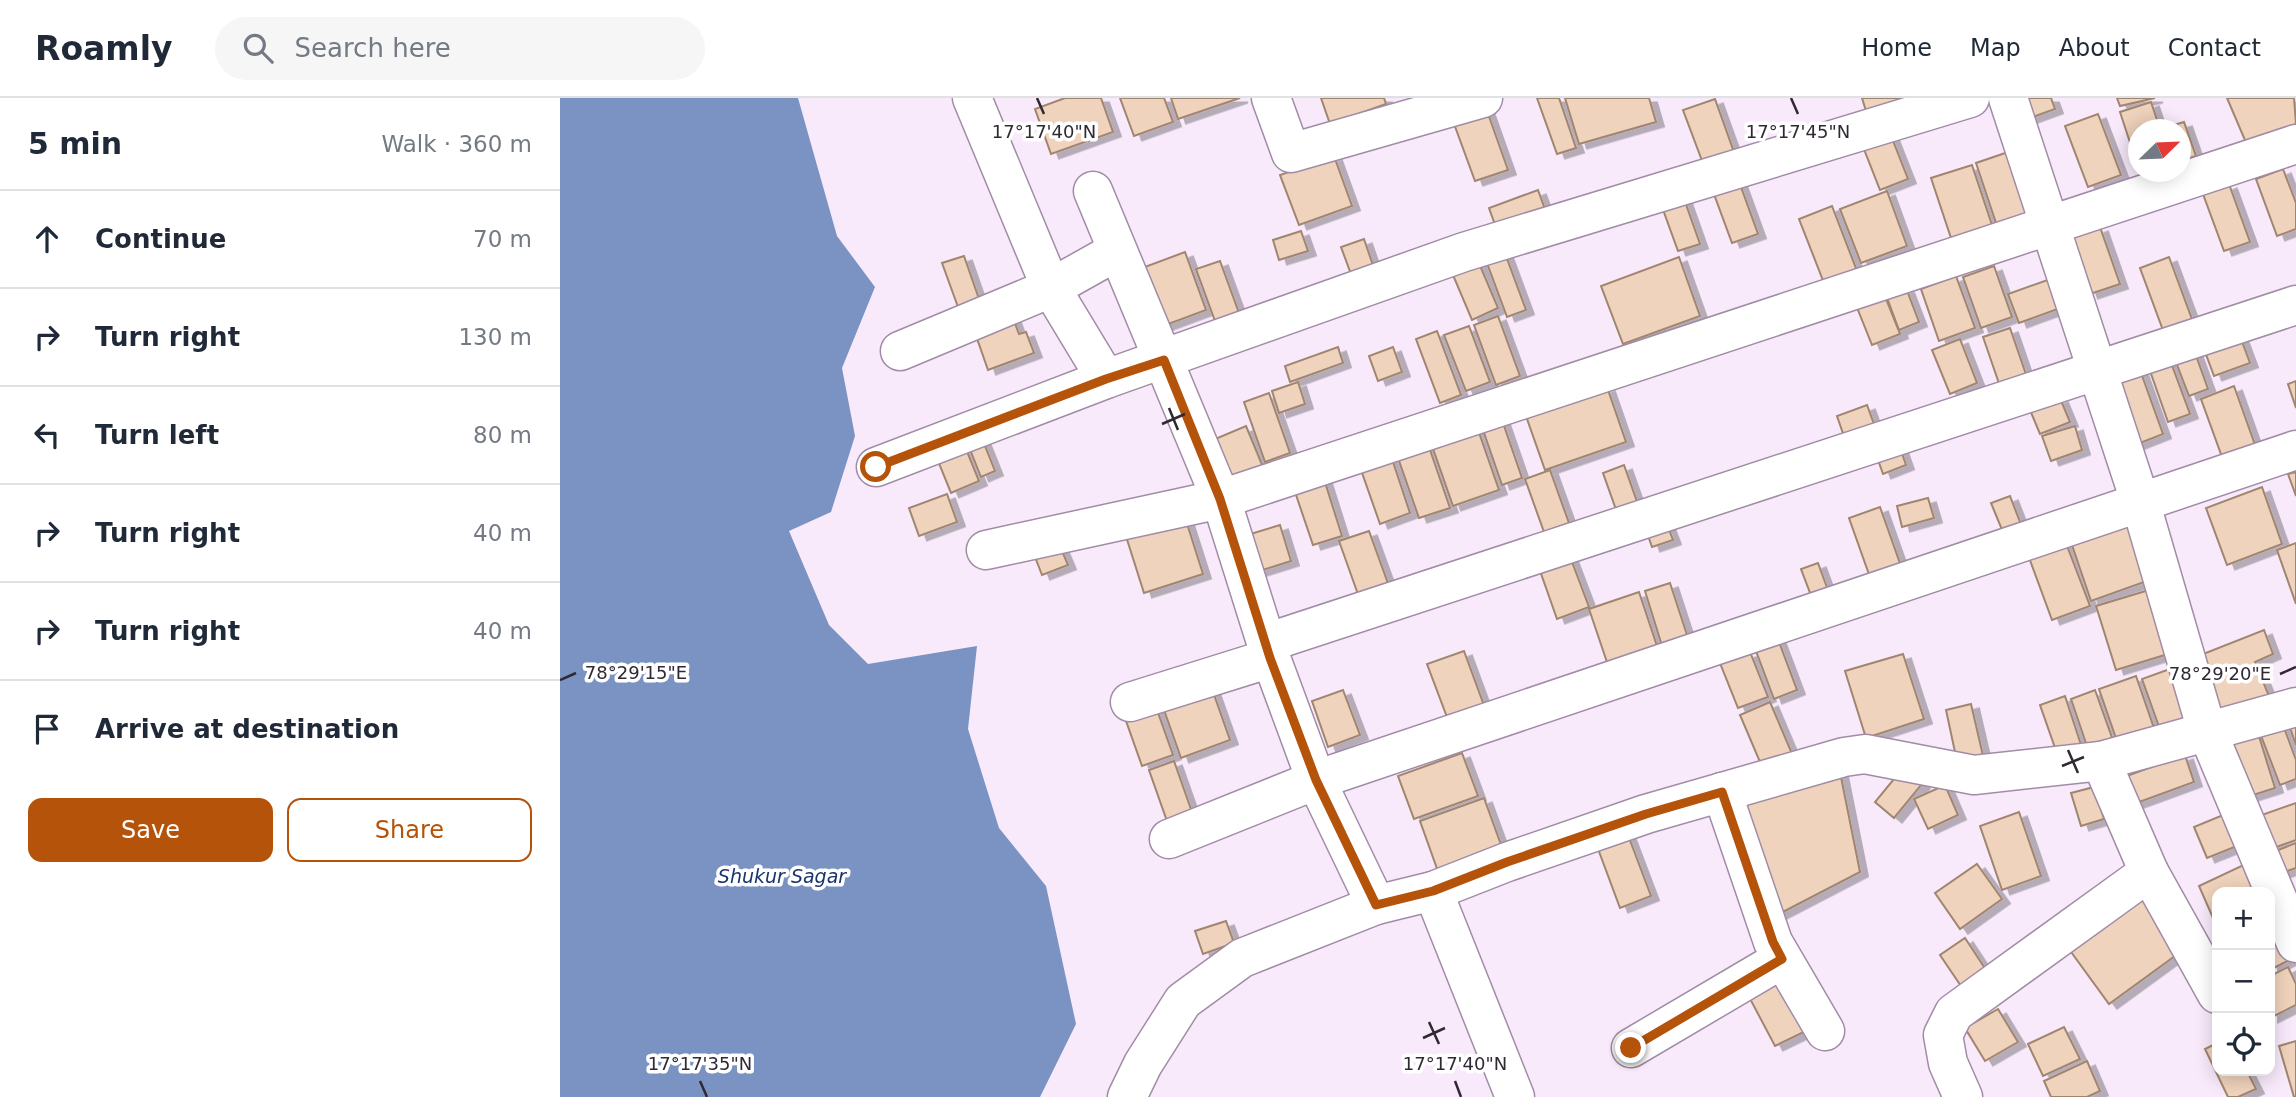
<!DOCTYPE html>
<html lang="en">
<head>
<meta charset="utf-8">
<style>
  body { margin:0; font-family:"DejaVu Sans",sans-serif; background:#f6f6f7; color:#1f2937 }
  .controls { position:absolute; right:21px; bottom:21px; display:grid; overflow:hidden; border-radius:14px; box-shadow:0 4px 18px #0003 }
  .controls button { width:63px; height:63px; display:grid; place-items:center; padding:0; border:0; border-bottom:2px solid #e0e1e3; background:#fff; color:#1f2937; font:35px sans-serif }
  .compass { position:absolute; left:1568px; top:21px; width:63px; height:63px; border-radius:50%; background:#fff; box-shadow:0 4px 18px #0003; rotate:67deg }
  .stop { position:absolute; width:21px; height:21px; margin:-16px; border:5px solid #b45309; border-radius:50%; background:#fff }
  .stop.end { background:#b45309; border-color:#fff; box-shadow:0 2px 7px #0008 }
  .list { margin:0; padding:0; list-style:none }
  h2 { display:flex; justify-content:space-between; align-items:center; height:91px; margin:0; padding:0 28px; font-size:30px }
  h2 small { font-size:23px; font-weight:400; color:#747a83 }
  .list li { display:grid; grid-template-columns:46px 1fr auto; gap:21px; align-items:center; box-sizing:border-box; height:98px; padding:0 28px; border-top:2px solid #e0e1e3 }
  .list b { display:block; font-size:26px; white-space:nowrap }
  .list em { font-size:23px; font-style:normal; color:#747a83 }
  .actions { display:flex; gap:14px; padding:21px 28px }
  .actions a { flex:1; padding:16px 0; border:2px solid #b45309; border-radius:14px; text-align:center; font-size:24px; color:#b45309 }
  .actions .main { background:#b45309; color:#fff }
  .icon { flex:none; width:38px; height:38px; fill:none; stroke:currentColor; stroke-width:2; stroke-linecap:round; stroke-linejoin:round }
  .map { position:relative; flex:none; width:1736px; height:999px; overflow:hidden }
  header { display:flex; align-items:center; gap:42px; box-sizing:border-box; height:98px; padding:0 35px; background:#fff; border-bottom:2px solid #e0e1e3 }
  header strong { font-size:33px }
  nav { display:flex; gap:38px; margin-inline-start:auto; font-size:24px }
  .search { width:490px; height:63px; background:#f6f6f7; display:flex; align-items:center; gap:18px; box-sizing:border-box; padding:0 24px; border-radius:38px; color:#747a83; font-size:26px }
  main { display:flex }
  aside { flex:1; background:#fff }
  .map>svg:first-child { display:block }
</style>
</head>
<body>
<header>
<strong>Roamly</strong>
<div class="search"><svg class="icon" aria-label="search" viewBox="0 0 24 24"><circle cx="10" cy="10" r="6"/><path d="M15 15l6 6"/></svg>Search here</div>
<nav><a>Home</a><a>Map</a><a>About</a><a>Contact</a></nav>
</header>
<main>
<aside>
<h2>5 min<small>Walk · 360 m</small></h2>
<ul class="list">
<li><svg class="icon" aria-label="ahead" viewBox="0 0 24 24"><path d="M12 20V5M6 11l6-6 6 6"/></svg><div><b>Continue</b></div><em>70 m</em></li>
<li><svg class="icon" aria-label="right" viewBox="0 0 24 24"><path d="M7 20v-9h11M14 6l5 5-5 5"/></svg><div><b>Turn right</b></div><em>130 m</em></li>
<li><svg class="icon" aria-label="left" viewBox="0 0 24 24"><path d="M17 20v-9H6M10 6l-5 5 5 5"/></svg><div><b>Turn left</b></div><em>80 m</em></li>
<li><svg class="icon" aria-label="right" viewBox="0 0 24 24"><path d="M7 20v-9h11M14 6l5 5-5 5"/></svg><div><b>Turn right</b></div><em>40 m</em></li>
<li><svg class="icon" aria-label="right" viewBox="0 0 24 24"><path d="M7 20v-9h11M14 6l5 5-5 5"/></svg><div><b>Turn right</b></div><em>40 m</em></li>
<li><svg class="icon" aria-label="arrive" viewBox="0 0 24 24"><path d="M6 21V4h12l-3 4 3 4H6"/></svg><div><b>Arrive at destination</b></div></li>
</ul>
<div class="actions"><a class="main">Save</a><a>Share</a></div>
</aside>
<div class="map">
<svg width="1736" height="999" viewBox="0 0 1736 999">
  <defs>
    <filter id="shadow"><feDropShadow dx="8" dy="4.5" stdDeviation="0" flood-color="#0004"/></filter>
  </defs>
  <rect width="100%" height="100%" fill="#f8eafb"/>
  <polygon fill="#7a93c3" points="0,0 238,0 277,138 315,189 282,270 295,338 271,414 229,433 269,527 308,566 417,548 408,631 439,730 486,788 516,926 480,999 0,999"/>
  <g fill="#f0d3bc" stroke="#a08570" stroke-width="2" filter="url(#shadow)">
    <polygon points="505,0 541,0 553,34 491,56 475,11"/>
    <polygon points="560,0 604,0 613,24 574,38"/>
    <polygon points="611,0 680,0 618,21"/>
    <polygon points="761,0 824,0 826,6 770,26"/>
    <polygon points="977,0 999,0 1016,50 997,56"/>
    <polygon points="1005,0 1089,0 1096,24 1019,46"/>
    <polygon points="1302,0 1339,0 1344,15 1310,26"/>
    <polygon points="1462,0 1491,0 1495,11 1470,20"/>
    <polygon points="1557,0 1595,0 1560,8"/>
    <polygon points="1667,0 1734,0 1736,26 1687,47"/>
    <polygon points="1155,1 1175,57 1144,68 1123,12"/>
    <polygon points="1591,4 1600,31 1624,24 1636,58 1620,63 1620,32 1578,32 1578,69 1560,14"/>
    <polygon points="926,10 948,72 915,83 893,23"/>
    <polygon points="1538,16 1561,77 1528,89 1505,28"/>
    <polygon points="1328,30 1348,81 1320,92 1300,41"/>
    <polygon points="1457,51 1477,112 1436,125 1416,65"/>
    <polygon points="774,58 792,108 739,127 720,77"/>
    <polygon points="1412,67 1432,127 1391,140 1371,80"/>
    <polygon points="1723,71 1736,105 1736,131 1717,138 1696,81"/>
    <polygon points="1177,78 1198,136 1172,145 1151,88"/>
    <polygon points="1669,86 1690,144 1664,153 1643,96"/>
    <polygon points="978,92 987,117 938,135 929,110"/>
    <polygon points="1327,93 1347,148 1301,165 1280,111"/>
    <polygon points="1123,98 1140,146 1118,153 1101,106"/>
    <polygon points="1272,108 1297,173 1264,185 1239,121"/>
    <polygon points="1540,129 1560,186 1530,196 1510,140"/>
    <polygon points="741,133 748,153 719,162 713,142"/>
    <polygon points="804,141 817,179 795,187 781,149"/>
    <polygon points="943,150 966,212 947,219 924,157"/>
    <polygon points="625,154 646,212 603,228 582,170"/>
    <polygon points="404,158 419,201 398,209 382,165"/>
    <polygon points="916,158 938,210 912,222 890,170"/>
    <polygon points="1119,159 1140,218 1063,246 1041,188"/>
    <polygon points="1609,159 1633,224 1604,235 1580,170"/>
    <polygon points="660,163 683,226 659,234 636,171"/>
    <polygon points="1434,168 1452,219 1421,230 1403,179"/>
    <polygon points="1396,178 1415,230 1379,243 1361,191"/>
    <polygon points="1496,179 1506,208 1459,225 1448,196"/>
    <polygon points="1346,190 1359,224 1339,232 1326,197"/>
    <polygon points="1324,196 1340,236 1312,247 1296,207"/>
    <polygon points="451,215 459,236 466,234 474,255 428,272 413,229"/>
    <polygon points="938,218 960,278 936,287 914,227"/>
    <polygon points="909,228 930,284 906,293 884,237"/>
    <polygon points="1450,230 1470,288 1443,297 1423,239"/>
    <polygon points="877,233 901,297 880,305 856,241"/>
    <polygon points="1680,238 1690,265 1654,278 1644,251"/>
    <polygon points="1400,241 1417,285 1390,296 1372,252"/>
    <polygon points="778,249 783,265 730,284 725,268"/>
    <polygon points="833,249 842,274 818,283 809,258"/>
    <polygon points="1634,252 1648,291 1629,298 1614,259"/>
    <polygon points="1610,262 1630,316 1608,324 1589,270"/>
    <polygon points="1580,272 1603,336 1570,349 1546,284"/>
    <polygon points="1736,283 1736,310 1728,286"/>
    <polygon points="738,284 745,306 719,315 712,293"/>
    <polygon points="1674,288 1699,358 1666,370 1641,301"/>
    <polygon points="1047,289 1066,344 985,372 966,318"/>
    <polygon points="709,295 730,355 705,364 684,304"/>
    <polygon points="1500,300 1510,324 1480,336 1470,312"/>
    <polygon points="1307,307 1318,337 1287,347 1277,318"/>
    <polygon points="942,322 962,380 942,387 922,329"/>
    <polygon points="916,326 939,392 893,408 870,342"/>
    <polygon points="686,328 703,369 665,384 648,344"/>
    <polygon points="1515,328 1522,352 1491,363 1482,338"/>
    <polygon points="421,338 435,373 421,379 407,344"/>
    <polygon points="404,346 419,383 391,395 376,358"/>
    <polygon points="868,346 890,410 859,420 837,357"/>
    <polygon points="1339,347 1346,367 1323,376 1316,356"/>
    <polygon points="831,358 850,415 820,426 800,369"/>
    <polygon points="1064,367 1080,412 1059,420 1043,375"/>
    <polygon points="990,372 1009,425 984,434 965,381"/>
    <polygon points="1736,374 1736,398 1728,376"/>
    <polygon points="764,381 782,438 753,447 734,391"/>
    <polygon points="1702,389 1722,446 1667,467 1646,410"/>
    <polygon points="387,396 397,424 359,438 349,410"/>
    <polygon points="1450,398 1465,437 1447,444 1431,405"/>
    <polygon points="1368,400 1374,420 1342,429 1337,408"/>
    <polygon points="1320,409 1342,471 1311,482 1289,420"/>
    <polygon points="623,413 643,476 584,495 564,432"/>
    <polygon points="1105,421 1113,442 1092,449 1085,429"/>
    <polygon points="720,427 731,463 696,474 684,438"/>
    <polygon points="1567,427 1587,483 1531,503 1512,447"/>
    <polygon points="809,433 830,491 800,502 779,443"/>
    <polygon points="1504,440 1530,508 1492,522 1467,454"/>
    <polygon points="497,441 508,467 482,477 472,451"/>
    <polygon points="1736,445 1736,506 1717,452"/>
    <polygon points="1009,456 1029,509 997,521 978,467"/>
    <polygon points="1258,465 1269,495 1252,500 1241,471"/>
    <polygon points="1110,485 1129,543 1103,551 1085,493"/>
    <polygon points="1589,492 1608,556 1556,572 1536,508"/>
    <polygon points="1079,494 1099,554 1049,570 1029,511"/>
    <polygon points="1704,532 1713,556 1695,564 1709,598 1661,616 1638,558"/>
    <polygon points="1216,536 1237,592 1214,601 1193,545"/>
    <polygon points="904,553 929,621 893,635 867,566"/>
    <polygon points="1190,554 1208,599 1178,610 1160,565"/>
    <polygon points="1343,556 1364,621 1306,640 1285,573"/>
    <polygon points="1618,568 1639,623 1602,637 1582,581"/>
    <polygon points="1576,578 1596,636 1559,649 1539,591"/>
    <polygon points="652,591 670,642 621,660 603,609"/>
    <polygon points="783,592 800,637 768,649 752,603"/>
    <polygon points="1535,592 1555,648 1530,657 1511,601"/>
    <polygon points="1505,598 1524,656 1500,664 1480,607"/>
    <polygon points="1210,604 1233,658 1203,671 1180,617"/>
    <polygon points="1411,606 1424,662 1398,668 1386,612"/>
    <polygon points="596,609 613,657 582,668 565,620"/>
    <polygon points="1736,621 1736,647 1728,624"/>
    <polygon points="1723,627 1736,662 1736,681 1720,687 1700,635"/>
    <polygon points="1697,632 1715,690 1687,699 1669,641"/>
    <polygon points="902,655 918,698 854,721 838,678"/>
    <polygon points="1625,657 1634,684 1571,707 1561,680"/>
    <polygon points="614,663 633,717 608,726 589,672"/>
    <polygon points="1278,664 1300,774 1217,817 1178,695"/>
    <polygon points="1343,670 1362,686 1334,720 1315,704"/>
    <polygon points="1385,687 1398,717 1368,731 1354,701"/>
    <polygon points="1534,689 1544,721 1521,728 1511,695"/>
    <polygon points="924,700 944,755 880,779 860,723"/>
    <polygon points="1736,705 1736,742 1708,752 1696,719"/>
    <polygon points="1675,712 1687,744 1647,760 1634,729"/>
    <polygon points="1459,714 1481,778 1442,792 1420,728"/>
    <polygon points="1068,737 1091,798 1060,810 1037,748"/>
    <polygon points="1736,745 1736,770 1716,777 1708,756"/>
    <polygon points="1694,762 1706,794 1657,794 1657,829 1639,788"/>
    <polygon points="1417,766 1442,801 1400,831 1375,795"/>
    <polygon points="1587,788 1630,847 1549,906 1506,847"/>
    <polygon points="666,823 674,845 643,856 635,833"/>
    <polygon points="1714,834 1729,862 1710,872 1710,836"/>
    <polygon points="1405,840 1430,878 1405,894 1380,857"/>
    <polygon points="1728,869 1736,886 1736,907 1710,920 1710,878"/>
    <polygon points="1221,876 1250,931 1215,948 1187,895"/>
    <polygon points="1438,911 1458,944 1425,963 1405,930"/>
    <polygon points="1504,929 1520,961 1483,978 1468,946"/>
    <polygon points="1736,943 1736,999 1734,999 1719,948"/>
    <polygon points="1657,945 1657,973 1687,973 1696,991 1678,999 1668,999 1645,951"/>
    <polygon points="1527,963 1540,993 1527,999 1491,999 1484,983"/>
  </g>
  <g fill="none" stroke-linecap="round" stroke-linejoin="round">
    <defs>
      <g id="minor">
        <polyline points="412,0 491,190 546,281"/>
        <polyline points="711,0 731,55 923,0"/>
        <polyline points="1448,0 1580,403 1647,633 1736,845"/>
        <polyline points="533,93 661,401 711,560 756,682 816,807"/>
        <polyline points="340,253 491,190 557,153"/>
        <polyline points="316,369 546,281 904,154 1410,0"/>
        <polyline points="426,452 661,401 1736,46"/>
        <polyline points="706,545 1736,207"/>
        <polyline points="570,604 711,560"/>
        <polyline points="1162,694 1213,844 1265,933"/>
        <polyline points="609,741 756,682 1736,352"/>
        <polyline points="1589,774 1657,896"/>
        <polyline points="873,793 955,999"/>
        <polyline points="1071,950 1222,861"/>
        <polyline points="567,999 583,966 623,903 682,860 816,807 873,793 947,764 1086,716 1284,659 1305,656 1414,677 1541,663 1736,609"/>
        <polyline points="1403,999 1388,965 1383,937 1394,915 1589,774 1541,663"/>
      </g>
    </defs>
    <use href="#minor" stroke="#a18ca6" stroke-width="41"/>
    <use href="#minor" stroke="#fff" stroke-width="38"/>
  </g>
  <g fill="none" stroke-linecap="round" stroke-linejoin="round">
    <polyline stroke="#b45309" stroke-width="9" points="316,369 546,281 604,262 660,401 710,560 756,682 816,807 873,793 947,764 1086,716 1162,694 1213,844 1222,861 1071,950"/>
  </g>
  <path fill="none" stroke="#302832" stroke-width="2.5" d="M477,0L484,16M1231,0L1238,16M609,310L618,332M602,326L625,316M1720,576L1736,569M0,582L16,575M1508,652L1518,675M1502,668L1524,659M869,924L879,946M863,940L885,930M140,983L147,999M895,983L901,999"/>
  <g text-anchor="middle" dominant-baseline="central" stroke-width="7" stroke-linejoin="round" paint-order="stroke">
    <g font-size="19" font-style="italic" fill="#19346f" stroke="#fff">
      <text x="222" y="778">Shukur Sagar</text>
    </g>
  </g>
  <g font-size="18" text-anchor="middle" fill="#302832" stroke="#fff" stroke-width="7" stroke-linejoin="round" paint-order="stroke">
    <text x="484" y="40">17°17'40"N</text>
    <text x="1238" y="40">17°17'45"N</text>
    <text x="76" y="581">78°29'15"E</text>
    <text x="1660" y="582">78°29'20"E</text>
    <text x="140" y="972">17°17'35"N</text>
    <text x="895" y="972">17°17'40"N</text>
  </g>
</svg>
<div class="controls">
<button>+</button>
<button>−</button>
<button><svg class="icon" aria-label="locate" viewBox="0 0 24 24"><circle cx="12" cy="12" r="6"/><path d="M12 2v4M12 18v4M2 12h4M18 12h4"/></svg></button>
</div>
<svg class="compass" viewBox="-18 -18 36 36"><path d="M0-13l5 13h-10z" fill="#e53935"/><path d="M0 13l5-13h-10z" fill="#747a83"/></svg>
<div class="stop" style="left:316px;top:369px"></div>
<div class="stop end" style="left:1071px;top:950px"></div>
</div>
</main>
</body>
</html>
